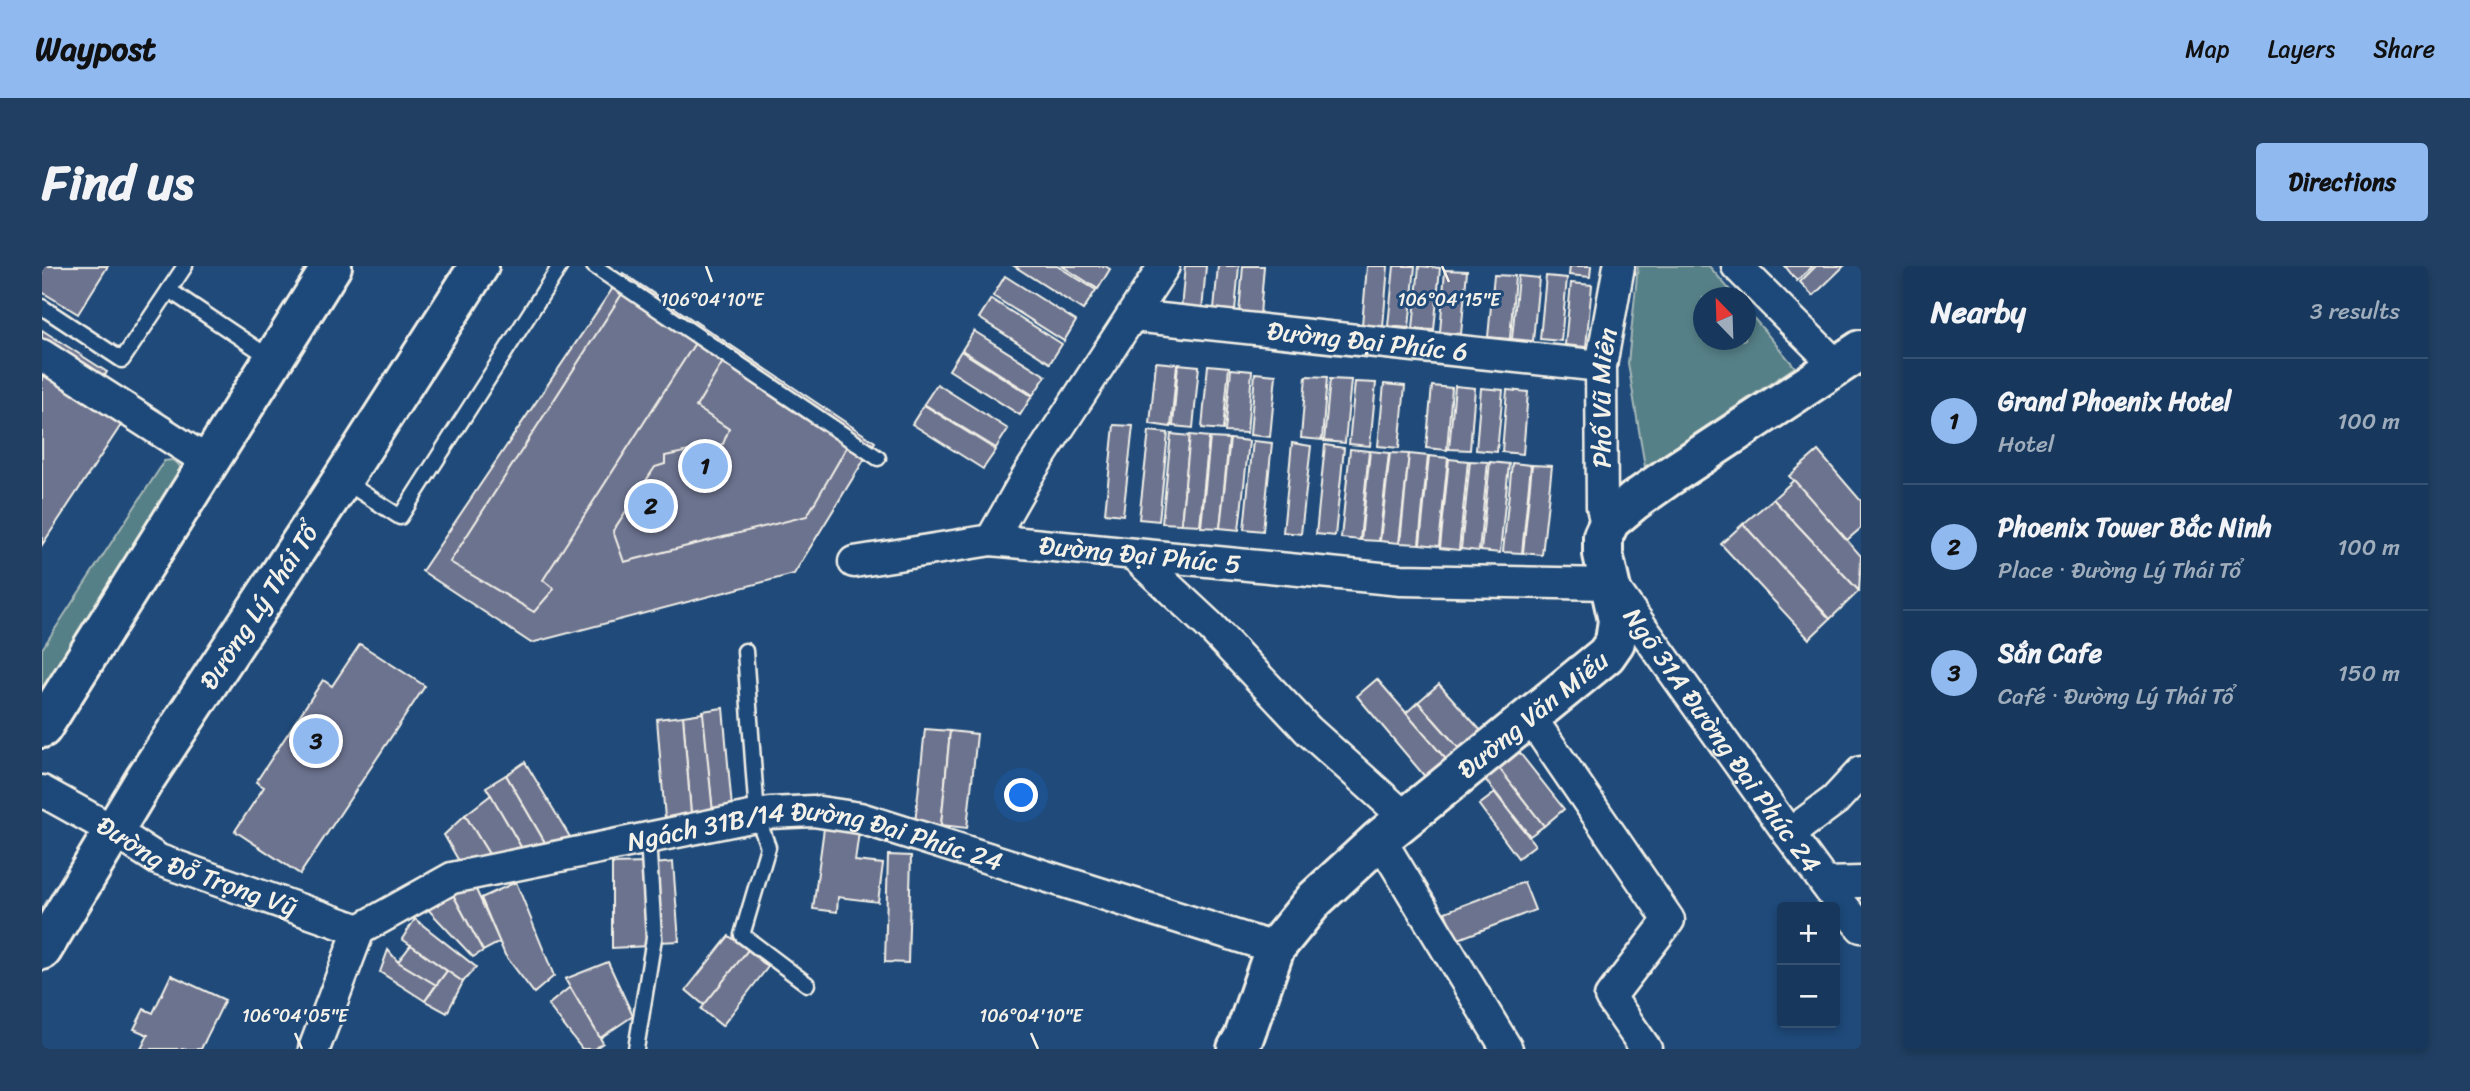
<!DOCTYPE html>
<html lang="en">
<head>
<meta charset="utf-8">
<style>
  body { margin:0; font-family:Sriracha,sans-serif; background:#203f62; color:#f1f3f6 }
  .controls { position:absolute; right:21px; bottom:21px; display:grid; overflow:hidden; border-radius:7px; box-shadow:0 4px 10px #0003 }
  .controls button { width:63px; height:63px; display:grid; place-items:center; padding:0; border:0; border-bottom:2px solid #365272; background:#17385c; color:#f1f3f6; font:35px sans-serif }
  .compass { position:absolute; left:1651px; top:21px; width:63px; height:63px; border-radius:50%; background:#17385c; box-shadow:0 4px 10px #0003; rotate:337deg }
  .you { position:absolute; left:980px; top:530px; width:24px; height:24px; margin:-18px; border:5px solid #fff; border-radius:50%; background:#1a73e8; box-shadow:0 0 0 10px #1a73e833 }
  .badge { display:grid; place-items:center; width:46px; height:46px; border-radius:50%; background:#90b9f0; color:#111; font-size:23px; font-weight:700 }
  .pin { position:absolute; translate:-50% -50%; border:4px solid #fff; box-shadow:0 2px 7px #0006 }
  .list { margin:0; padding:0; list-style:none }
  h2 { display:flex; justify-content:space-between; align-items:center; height:91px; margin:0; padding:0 28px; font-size:30px }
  h2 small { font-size:23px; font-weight:400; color:#9eacbb }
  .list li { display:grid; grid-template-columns:46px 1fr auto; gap:21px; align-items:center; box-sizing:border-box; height:126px; padding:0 28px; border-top:2px solid #365272 }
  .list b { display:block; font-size:26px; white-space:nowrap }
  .list p { margin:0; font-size:23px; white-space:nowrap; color:#9eacbb }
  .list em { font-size:23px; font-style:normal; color:#9eacbb }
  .map { position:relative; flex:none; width:1819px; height:783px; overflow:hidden; border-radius:7px }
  header { display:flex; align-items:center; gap:42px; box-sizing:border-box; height:98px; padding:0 35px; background:#90b9f0; color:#111 }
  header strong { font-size:33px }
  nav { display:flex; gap:38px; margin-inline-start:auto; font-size:24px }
  .intro { display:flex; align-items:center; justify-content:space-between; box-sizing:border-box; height:168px; padding:0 42px }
  h1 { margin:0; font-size:49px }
  .button { padding:18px 32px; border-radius:7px; background:#90b9f0; color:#111; font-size:24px; font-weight:700 }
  main { display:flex; gap:42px; padding:0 42px }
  aside { flex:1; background:#17385c; border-radius:7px; box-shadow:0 4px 10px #0003 }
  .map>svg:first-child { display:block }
</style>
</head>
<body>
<header>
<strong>Waypost</strong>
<nav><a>Map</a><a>Layers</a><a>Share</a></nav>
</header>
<div class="intro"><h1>Find us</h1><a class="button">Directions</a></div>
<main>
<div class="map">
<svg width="1819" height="783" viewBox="0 0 1819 783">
  <rect width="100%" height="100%" fill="#1f4a7a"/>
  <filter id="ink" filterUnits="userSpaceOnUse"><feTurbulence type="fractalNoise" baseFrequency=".0143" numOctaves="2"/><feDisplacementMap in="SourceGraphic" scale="14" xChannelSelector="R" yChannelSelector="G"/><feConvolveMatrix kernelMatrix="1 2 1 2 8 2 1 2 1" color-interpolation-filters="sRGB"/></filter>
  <g filter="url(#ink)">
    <g fill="#578087" stroke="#a6b8b8" stroke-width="2">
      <polygon points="1596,0 1667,0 1694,31 1661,32 1661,74 1703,74 1704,43 1753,101 1603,201 1586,97"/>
      <polygon points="130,194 137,199 140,206 0,427 0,383 120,199 122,195"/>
    </g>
    <g fill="#6c738f" stroke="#f4f1e8" stroke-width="2">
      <polygon points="0,0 66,0 36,48 0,26"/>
      <polygon points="972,0 1015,0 1054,24 1041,44"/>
      <polygon points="1020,0 1063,0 1068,3 1056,23"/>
      <polygon points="1143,0 1164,0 1160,45 1139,43"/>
      <polygon points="1176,0 1197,0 1193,45 1172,43"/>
      <polygon points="1201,0 1222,0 1218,49 1197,47"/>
      <polygon points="1325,0 1346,0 1341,61 1320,59"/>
      <polygon points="1352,0 1373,0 1367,62 1346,60"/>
      <polygon points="1377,0 1398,2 1392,64 1371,63"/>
      <polygon points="1528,0 1549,0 1548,11 1527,9"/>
      <polygon points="1743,0 1771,0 1755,15"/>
      <polygon points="1774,0 1802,0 1771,30 1758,16"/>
      <polygon points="1403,4 1425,5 1419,68 1398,66"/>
      <polygon points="581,7 833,176 752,308 489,377 380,305"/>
      <polygon points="1452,9 1473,10 1468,73 1446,71"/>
      <polygon points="963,10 1034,55 1022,75 951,30"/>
      <polygon points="1476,10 1497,12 1491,75 1470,73"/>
      <polygon points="1504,10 1525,12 1519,75 1498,73"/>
      <polygon points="1529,17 1550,19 1544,81 1523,79"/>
      <polygon points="580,28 653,77 501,314 512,323 492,346 408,296"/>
      <polygon points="949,33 1020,78 1008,97 937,52"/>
      <polygon points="0,64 65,106 51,127 85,150 0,279"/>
      <polygon points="932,65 1004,110 991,129 920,84"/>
      <polygon points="919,85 990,130 978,149 907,104"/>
      <polygon points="682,94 809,174 765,250 582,296 571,265 613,201 623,198 623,190 681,178 687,163 654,141"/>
      <polygon points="1114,96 1135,98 1129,161 1108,158"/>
      <polygon points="1136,98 1157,100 1151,162 1131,160"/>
      <polygon points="1166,99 1187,101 1181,164 1160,162"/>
      <polygon points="1189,103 1210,105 1205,167 1183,166"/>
      <polygon points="1213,107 1234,109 1228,171 1208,169"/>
      <polygon points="1264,110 1285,111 1280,174 1259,172"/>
      <polygon points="1288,113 1309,114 1303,177 1282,175"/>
      <polygon points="1313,116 1334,117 1328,180 1307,178"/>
      <polygon points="895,118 966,163 954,182 882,138"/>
      <polygon points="1342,118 1363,120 1357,182 1336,180"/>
      <polygon points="1390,120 1410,122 1405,184 1384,182"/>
      <polygon points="1413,120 1433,122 1428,184 1407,183"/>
      <polygon points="1439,122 1461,124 1455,186 1434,184"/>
      <polygon points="1465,124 1486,126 1481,188 1460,186"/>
      <polygon points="882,139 954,184 941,203 870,158"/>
      <polygon points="1072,159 1091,160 1081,249 1063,247"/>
      <polygon points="1107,165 1126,167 1117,255 1097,253"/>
      <polygon points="1129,168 1148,170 1139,258 1120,257"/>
      <polygon points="1148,169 1167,171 1158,259 1139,258"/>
      <polygon points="1168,172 1187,173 1178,262 1159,261"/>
      <polygon points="1188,173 1207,175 1197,264 1178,262"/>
      <polygon points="1211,175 1230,177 1221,265 1202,263"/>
      <polygon points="1250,177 1269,180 1259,268 1241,266"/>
      <polygon points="1283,179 1302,182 1293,270 1274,268"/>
      <polygon points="1308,183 1327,185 1318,274 1299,272"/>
      <polygon points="1328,185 1347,187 1337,275 1319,274"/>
      <polygon points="1776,185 1819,235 1819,262 1805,274 1747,210"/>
      <polygon points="1348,187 1367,188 1357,277 1338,275"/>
      <polygon points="1367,188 1386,190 1377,278 1358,277"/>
      <polygon points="1387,190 1406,192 1397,280 1378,278"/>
      <polygon points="1407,193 1426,195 1417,284 1398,282"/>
      <polygon points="1428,195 1446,196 1437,285 1419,283"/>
      <polygon points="1448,196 1467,198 1458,287 1439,285"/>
      <polygon points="1470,197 1489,199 1480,287 1461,286"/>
      <polygon points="1490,199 1510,200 1500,289 1481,287"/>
      <polygon points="1752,214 1819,290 1817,325 1731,233"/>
      <polygon points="1731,233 1817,325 1788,353 1701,258"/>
      <polygon points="1701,258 1788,353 1767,373 1679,278"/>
      <polygon points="318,378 383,420 258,608 193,565 222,521 214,516 281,414 290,420"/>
      <polygon points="1335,413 1411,501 1390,519 1315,430"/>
      <polygon points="1397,418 1449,476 1427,494 1376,436"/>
      <polygon points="1376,436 1427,494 1414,505 1364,447"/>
      <polygon points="681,442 691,553 672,557 660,445"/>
      <polygon points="661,447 672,557 650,561 641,450"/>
      <polygon points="641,450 650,561 624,565 615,453"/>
      <polygon points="883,463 908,465 899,559 873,557"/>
      <polygon points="908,465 935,468 925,562 899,559"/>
      <polygon points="1477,486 1522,543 1502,560 1456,501"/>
      <polygon points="483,496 534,581 509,587 464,509"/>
      <polygon points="1456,501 1502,560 1488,570 1442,512"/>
      <polygon points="464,509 509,587 486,593 444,521"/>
      <polygon points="1453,527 1493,579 1476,592 1437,539"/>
      <polygon points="449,529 486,593 453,598 423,549"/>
      <polygon points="423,549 453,598 422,604 402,569"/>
      <polygon points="782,562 817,566 813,595 841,598 836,636 796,631 795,646 771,643"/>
      <polygon points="846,589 869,590 866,697 843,696"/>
      <polygon points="631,596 637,675 616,676 613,598"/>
      <polygon points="603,597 606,680 570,682 570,598"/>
      <polygon points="430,615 458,676 441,685 409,625"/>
      <polygon points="474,616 512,710 492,727 463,689 439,632"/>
      <polygon points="1482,616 1493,644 1414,674 1403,646"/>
      <polygon points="409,625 441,685 431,691 379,636"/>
      <polygon points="373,653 434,701 421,716 360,673"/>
      <polygon points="687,670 706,684 662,739 644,724"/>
      <polygon points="369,679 405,705 394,719 356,696"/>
      <polygon points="346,684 356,696 394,719 383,735 338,706"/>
      <polygon points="706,684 726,701 680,760 659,743"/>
      <polygon points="566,696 591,750 558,772 523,713"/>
      <polygon points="405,705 421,716 405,747 383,735"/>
      <polygon points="129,709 183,734 159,783 99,783 106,769 92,763 102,743 111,747"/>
      <polygon points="528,721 561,777 552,783 540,783 506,739"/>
    </g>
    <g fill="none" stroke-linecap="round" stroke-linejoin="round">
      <defs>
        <g id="lane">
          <polyline points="143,0 127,24 230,93"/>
          <polyline points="552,0 836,192"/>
          <polyline points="0,41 80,94 127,24"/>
          <polyline points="302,215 358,251 518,0"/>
          <polyline points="703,385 715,550 726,581 700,669 765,718"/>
          <polyline points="594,783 612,672 606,572"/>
        </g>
        <g id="street">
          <path id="s1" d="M1122,0L986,209L949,274L1359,314L1569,318L1747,568L1790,627L1819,661"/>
          <polyline points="1695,0 1795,100"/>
          <path id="s2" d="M1091,50L1559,100"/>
          <polyline points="0,89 168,197"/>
          <path id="s3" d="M1565,262L1560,241L1559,100L1577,0"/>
          <polyline points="1092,289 1168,360 1266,464 1364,552"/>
          <polyline points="812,296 949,274"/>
          <polyline points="1489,452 1627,654 1568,731 1604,783"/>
          <path id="s4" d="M0,525L72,565L117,594L317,664"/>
          <polyline points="1747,568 1793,534 1819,506"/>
          <polyline points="1338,573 1465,783"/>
          <polyline points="1783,617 1819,616"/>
          <path id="s5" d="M317,664L410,612L728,547L771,545L818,552L1233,682"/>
          <polyline points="272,783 317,664"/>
        </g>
        <g id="secondary">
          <path id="s6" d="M1195,783L1202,771L1233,682L1273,633L1338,573L1564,389L1573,376L1576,354L1561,288V270L1568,255L1592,235L1626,211L1819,84"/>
        </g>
        <g id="primary">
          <polyline points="0,462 290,0"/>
          <path id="s7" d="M0,684L103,513L300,214L437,0"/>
        </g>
      </defs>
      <use href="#lane" stroke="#f4f1e8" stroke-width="19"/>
      <use href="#street" stroke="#f4f1e8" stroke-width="35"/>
      <use href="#secondary" stroke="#f4f1e8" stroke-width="44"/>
      <use href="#primary" stroke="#f4f1e8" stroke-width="44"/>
      <use href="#lane" stroke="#1f4a7a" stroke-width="14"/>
      <use href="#street" stroke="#1f4a7a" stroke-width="30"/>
      <use href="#secondary" stroke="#1f4a7a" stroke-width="38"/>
      <use href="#primary" stroke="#1f4a7a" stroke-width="38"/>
    </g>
  </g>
  <path fill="none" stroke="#f4f1e8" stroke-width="2.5" d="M664,0L670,16M1400,0L1407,16M253,767L260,783M989,767L996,783"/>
  <g text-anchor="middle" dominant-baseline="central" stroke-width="6" stroke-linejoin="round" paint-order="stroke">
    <g font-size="26" fill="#f4f1e8" stroke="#1f4a7a">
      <text stroke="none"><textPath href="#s2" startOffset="236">Đường Đại Phúc 6</textPath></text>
      <text stroke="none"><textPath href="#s3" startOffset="131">Phố Vũ Miên</textPath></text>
      <text stroke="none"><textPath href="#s1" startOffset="474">Đường Đại Phúc 5</textPath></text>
      <text stroke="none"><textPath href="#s7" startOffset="406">Đường Lý Thái Tổ</textPath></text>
      <text stroke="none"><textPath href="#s6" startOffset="457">Đường Văn Miếu</textPath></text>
      <text stroke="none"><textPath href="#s1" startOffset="1138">Ngõ 31A Đường Đại Phúc 24</textPath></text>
      <text stroke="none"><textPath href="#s5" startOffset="478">Ngách 31B/14 Đường Đại Phúc 24</textPath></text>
      <text stroke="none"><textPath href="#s4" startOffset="173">Đường Đỗ Trọng Vỹ</textPath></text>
    </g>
  </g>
  <g font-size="18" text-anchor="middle" fill="#f4f1e8" stroke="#1f4a7a" stroke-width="6" stroke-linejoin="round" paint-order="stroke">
    <text x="670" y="40">106°04'10"E</text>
    <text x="1407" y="40">106°04'15"E</text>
    <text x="253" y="756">106°04'05"E</text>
    <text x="989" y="756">106°04'10"E</text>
  </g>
</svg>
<div class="controls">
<button>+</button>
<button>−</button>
</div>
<svg class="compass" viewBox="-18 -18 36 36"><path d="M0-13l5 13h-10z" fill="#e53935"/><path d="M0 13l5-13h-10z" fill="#9eacbb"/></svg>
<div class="you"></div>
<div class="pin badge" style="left:663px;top:200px">1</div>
<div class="pin badge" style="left:609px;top:240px">2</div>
<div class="pin badge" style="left:274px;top:475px">3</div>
</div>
<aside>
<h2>Nearby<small>3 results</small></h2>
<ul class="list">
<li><span class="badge">1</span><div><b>Grand Phoenix Hotel</b><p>Hotel</p></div><em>100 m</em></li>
<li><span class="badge">2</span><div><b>Phoenix Tower Bắc Ninh</b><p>Place · Đường Lý Thái Tổ</p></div><em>100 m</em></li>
<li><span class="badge">3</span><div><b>Sắn Cafe</b><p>Café · Đường Lý Thái Tổ</p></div><em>150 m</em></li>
</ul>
</aside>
</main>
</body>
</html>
